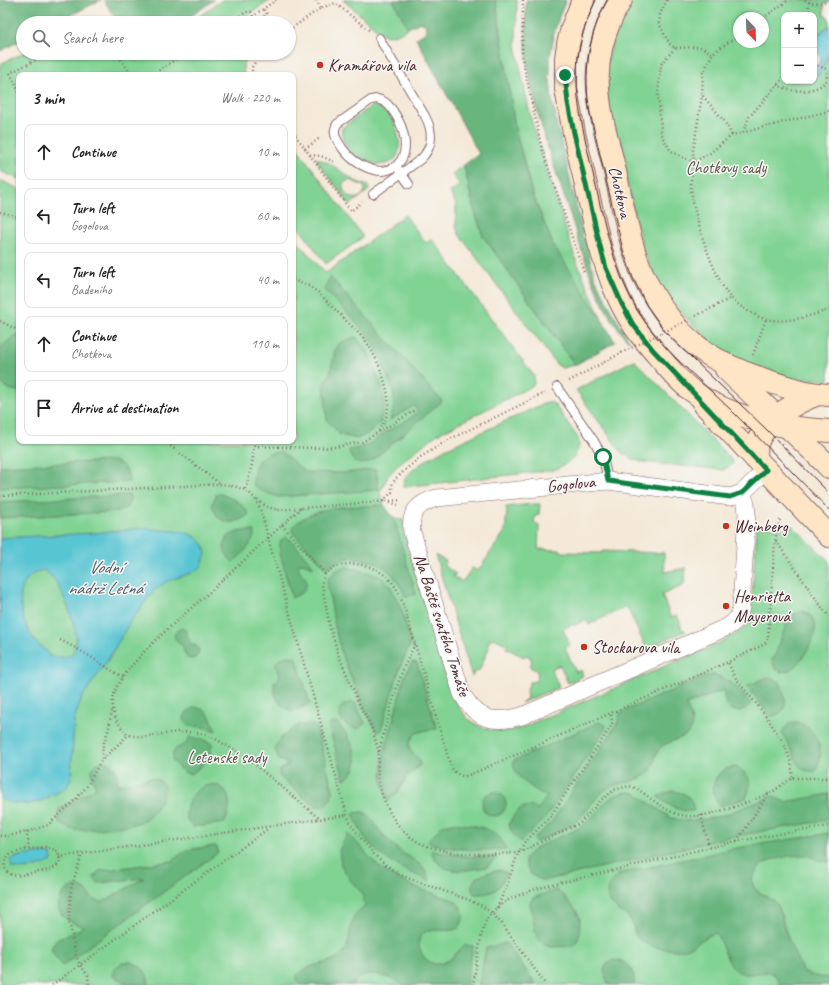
<!DOCTYPE html>
<html lang="en">
<head>
<meta charset="utf-8">
<style>
  body { margin:0; font-family:Caveat,sans-serif; background:#f6f6f6; color:#202124 }
  .controls { position:absolute; right:12px; top:12px; display:grid; overflow:hidden; border-radius:8px; box-shadow:0 1px 3px #0004 }
  .controls button { width:36px; height:36px; display:grid; place-items:center; padding:0; border:0; border-bottom:1px solid #e0e0e0; background:#fff; color:#202124; font:20px sans-serif }
  .compass { position:absolute; left:733px; top:12px; width:36px; height:36px; border-radius:50%; background:#fff; box-shadow:0 1px 3px #0004; rotate:157deg }
  .stop { position:absolute; width:12px; height:12px; margin:-9px; border:3px solid #0b8043; border-radius:50%; background:#fff }
  .stop.end { background:#0b8043; border-color:#fff; box-shadow:0 1px 4px #0008 }
  .list { margin:0; padding:0; list-style:none }
  h2 { display:flex; justify-content:space-between; align-items:center; height:52px; margin:0; padding:0 16px; font-size:17px }
  h2 small { font-size:13px; font-weight:400; color:#757577 }
  .list li { display:grid; grid-template-columns:26px 1fr auto; gap:12px; align-items:center; box-sizing:border-box; height:56px; margin:0 8px 8px; padding:0 8px; border:1px solid #e0e0e0; border-radius:8px }
  .list b { display:block; font-size:15px; white-space:nowrap }
  .list p { margin:0; font-size:13px; white-space:nowrap; color:#757577 }
  .list em { font-size:13px; font-style:normal; color:#757577 }
  .icon { flex:none; width:22px; height:22px; fill:none; stroke:currentColor; stroke-width:2; stroke-linecap:round; stroke-linejoin:round }
  .map { position:relative; flex:none; width:829px; height:985px; overflow:hidden }
  .search { position:absolute; background:#fff; box-shadow:0 1px 3px #0004; left:16px; top:16px; width:280px; height:44px; display:flex; align-items:center; gap:10px; box-sizing:border-box; padding:0 14px; border-radius:22px; color:#757577; font-size:15px }
  .panel { position:absolute; background:#fff; box-shadow:0 1px 3px #0004; left:16px; top:72px; width:280px; height:372px; border-radius:8px }
  .map>svg:first-child { display:block }
</style>
</head>
<body>
<div class="map">
<svg width="829" height="985" viewBox="0 0 829 985">
  <rect width="100%" height="100%" fill="#f6f6f2"/>
  <filter id="ink" filterUnits="userSpaceOnUse"><feTurbulence type="fractalNoise" baseFrequency=".025" numOctaves="2"/><feDisplacementMap in="SourceGraphic" scale="8" xChannelSelector="R" yChannelSelector="G"/><feConvolveMatrix kernelMatrix="1 2 1 2 8 2 1 2 1" color-interpolation-filters="sRGB"/></filter>
  <filter id="wash" filterUnits="userSpaceOnUse"><feTurbulence type="fractalNoise" baseFrequency=".012" numOctaves="4" result="noise"/><feDisplacementMap in="SourceGraphic" scale="16" xChannelSelector="R" yChannelSelector="G"/><feGaussianBlur stdDeviation="0.9" result="paint"/><feColorMatrix in="noise" values="0 0 0 0 0 0 0 0 0 0 0 0 0 0 0 0 0 1.4 0 .05"/><feComposite in="paint" operator="in"/></filter>
  <g filter="url(#wash)">
    <rect width="100%" height="100%" fill="#f4e9d8"/>
    <g fill="#81d394" stroke="#667960" fill-rule="evenodd">
      <polygon points="222,0 271,0 248,15 252,21 248,23 190,23"/>
      <polygon points="343,0 393,0 408,28 397,34 387,36 381,33"/>
      <polygon points="496,0 517,0 516,44 520,67 531,119 575,258 601,318 553,245 532,193 515,128"/>
      <path d="M627,0H829V2L824,4V15L829,18V25L820,33L814,32V15H784V65L782,64L778,71L784,75V81C791,81 798,83 806,83C819,82 825,64 829,53V380L795,379L749,364L719,349L694,326L673,304L659,285L643,251L603,80L616,22ZM739,18H763V42H739Z"/>
      <polygon points="23,53 130,53 136,62 148,53 247,53 243,65 244,75 19,75 19,179 0,171 0,64"/>
      <path d="M373,105C383,107 392,116 395,125C419,189 337,164 342,128Z"/>
      <polygon points="294,144 363,237 326,264 293,220"/>
      <path d="M317,158L329,163L355,181L368,186L369,190L350,205L316,160ZM349,180L364,186L365,191C358,205 341,197 343,183Z"/>
      <polygon points="464,165 473,206 483,236 575,365 562,368 556,364 458,233 456,227 456,205 450,192 460,185 452,174"/>
      <path d="M0,180L19,189V441H293V237L326,273L405,215L426,243L432,239L534,376V383L532,386L436,435L400,463L388,476L382,489L379,490L384,505L394,519L404,520L403,532L449,687C462,722 484,738 521,728C571,707 622,685 672,663C691,655 739,637 750,622L757,525L781,529L789,526H793L829,561V985H0Z"/>
      <polygon points="634,360 730,458 733,463 731,466 723,470 642,462 632,459 621,452 576,390"/>
      <path d="M547,402H551L555,405L578,438C583,453 567,465 554,470L403,487C402,472 433,456 445,449Z"/>
      <polygon points="532,504 540,504 539,514 535,517 534,523 539,526 538,549 561,550 561,552 602,553 603,551 664,553 665,572 686,568 684,585 662,595 671,618 677,615 680,622 680,624 682,629 686,631 646,648 627,607 591,623 591,624 589,625 586,619 574,626 573,624 563,629 570,645 565,648 576,672 581,670 583,676 568,683 560,665 551,669 559,687 521,703 527,698 526,692 530,682 536,681 538,675 536,670 530,667 532,661 530,659 531,657 525,655 524,657 506,648 508,645 494,638 490,639 488,644 489,648 479,671 474,672 472,677 435,555 446,561 443,565 456,574 453,576 460,581 463,581 472,568 478,571 505,531 507,512 506,507"/>
    </g>
    <g fill="#68b57e" stroke="#596a54">
      <polygon points="0,0 101,0 55,23 23,23 23,39 0,51"/>
      <polygon points="104,0 214,0 181,23 118,23"/>
      <polygon points="393,0 496,0 515,128 532,193 553,245 601,318 615,342 575,365 483,236 473,206 464,165 479,154 416,38 425,33 426,25 420,22 408,28"/>
      <path d="M526,0H566L559,17L554,34H553L552,37H554L550,56V75L548,76V79H550L552,100L556,117L554,118L555,120H556L565,159H564V162H566L583,234L582,235L583,238L584,237L595,278L612,311L611,312V313H613L630,342C599,315 581,247 568,208C552,160 534,111 527,61C525,41 525,20 526,0Z"/>
      <path d="M330,277L442,401L374,459C362,467 351,465 349,450C370,447 374,440 391,429C400,424 409,419 418,413L414,406L390,420L393,411L394,400L393,391L377,348L370,338L339,304L324,290Z"/>
      <path d="M16,335L19,337V391C12,391 3,387 0,380C0,375 0,354 0,348C6,344 9,338 16,335Z"/>
      <polygon points="356,337 368,352 383,390 384,401 380,423 371,432 357,439 340,435 327,420 324,383 330,374 335,350 341,342"/>
      <path d="M281,452C291,458 297,467 306,472L344,473L376,469L379,490L278,497L259,490L253,484C253,462 260,453 281,452Z"/>
      <path d="M114,461C125,466 128,470 129,482L0,488V466Z"/>
      <path d="M217,493C231,497 241,502 249,514C234,527 217,525 212,504Z"/>
      <path d="M130,495C130,507 126,510 114,512L0,518V502Z"/>
      <path d="M384,505L394,519L416,594L406,597C396,577 389,566 366,560C360,559 354,557 348,558C339,559 333,565 325,567L292,532C293,524 298,522 304,518C328,504 357,507 384,505Z"/>
      <path d="M242,531H255C253,545 243,553 233,562C218,548 222,535 242,531Z"/>
      <path d="M285,537L291,540L314,567L302,563L299,564L298,568C304,578 311,579 303,592L292,598L280,553V542Z"/>
      <polygon points="346,567 357,569 381,577 390,585 402,611 411,642 399,670 381,730 378,733 364,707 342,655 335,628 327,580 335,571"/>
      <path d="M803,611C829,620 807,656 793,668C790,671 786,671 781,672L774,667L772,659L776,653L789,617L794,614Z"/>
      <path d="M181,628L185,630C188,635 188,640 191,644L195,645L199,650L198,655L193,659L187,658L184,652V648C180,642 175,642 174,634Z"/>
      <path d="M290,656L297,659L310,704L293,711C280,707 273,697 274,683L279,679L280,674L275,664C279,658 283,657 290,656Z"/>
      <path d="M412,662L417,663L418,666L437,729C422,731 414,730 409,745L410,750L420,760V765L407,776L396,795L388,801L382,781L383,758L405,675Z"/>
      <path d="M714,675C731,679 740,691 751,704C736,719 722,709 724,690L686,705C689,712 695,722 690,731C684,740 669,740 661,747C653,754 656,767 647,774C635,784 617,781 605,790C594,798 588,811 578,820C568,829 549,835 537,842L535,841L533,839L551,823L617,724L620,714L624,711L706,676Z"/>
      <path d="M768,677L779,681C786,694 791,715 770,716L747,686Z"/>
      <path d="M350,703H355L365,723L358,729C347,728 340,722 339,710L343,705Z"/>
      <path d="M195,707C209,709 211,719 216,731C211,730 207,728 203,727C199,726 193,727 190,726C178,720 187,710 195,707Z"/>
      <path d="M599,722L606,725V728L546,817C539,826 528,832 521,842C515,837 512,833 509,825C514,812 524,801 538,809L547,797C533,788 514,779 513,761Z"/>
      <path d="M797,722C819,731 826,751 815,772L804,770L800,767L782,732L790,723Z"/>
      <path d="M337,723C351,736 368,769 344,779L328,724Z"/>
      <path d="M299,725H309L316,726L333,791C332,798 327,809 317,806C310,804 287,782 279,776L280,770L289,764L279,760L275,749C278,739 289,730 299,725Z"/>
      <path d="M189,737L201,739L213,744C210,748 211,752 209,757C205,764 197,770 191,774L183,772L172,760C174,744 179,750 186,743C188,742 188,739 189,737Z"/>
      <path d="M102,761C116,763 118,772 118,785L151,778C179,781 155,814 142,821C135,826 85,831 75,830C69,829 63,826 59,822L58,810L96,788C92,776 87,768 102,761Z"/>
      <path d="M735,767C751,774 753,782 746,798L720,806C707,790 714,769 735,767Z"/>
      <path d="M214,784C233,791 231,806 225,823L193,827C191,825 188,822 187,819C182,808 194,790 205,786C207,785 211,785 214,784Z"/>
      <path d="M673,791C687,793 692,797 694,811C679,812 670,806 658,797L665,793Z"/>
      <circle cx="494" cy="804" r="12"/>
      <path d="M629,792L635,793L671,818L686,821L705,819L724,815L773,796L785,802L829,794V820L729,837L543,881C533,877 526,872 525,860C535,842 565,837 582,826C600,813 604,794 629,792Z"/>
      <path d="M364,812C372,816 375,826 382,833C387,839 393,846 400,851C415,862 423,862 430,881C394,866 366,852 353,813Z"/>
      <path d="M451,823C472,825 499,826 506,849C480,851 453,850 429,843V839C438,832 438,826 451,823Z"/>
      <path d="M829,833V862L818,860L807,855L789,856L771,860L760,866L755,873L752,879L753,886L757,891L774,901L779,907L788,939L802,970L813,976L829,978V985H780C773,959 751,983 736,970C726,962 723,946 717,935L715,933C701,937 692,952 676,950C663,949 641,947 635,933C633,927 633,922 628,917C625,915 622,913 620,912C603,898 604,888 618,874L737,848Z"/>
      <path d="M348,834C359,843 366,855 377,865C400,884 427,891 455,901C460,905 463,910 463,917C462,941 434,923 422,934C413,943 425,965 437,964C450,963 455,954 464,945L473,946L466,985H402L399,982C384,976 363,966 353,985H300L297,981L296,977C308,961 331,967 344,952C351,944 349,926 354,916C356,912 362,909 365,905L362,893L351,881L341,865L339,850Z"/>
      <path d="M214,846L217,847L218,851L216,854L62,966L51,950C54,939 59,939 68,935C73,933 78,930 83,927C77,924 69,922 64,917C53,907 61,888 75,887C90,885 87,902 103,902L144,878L98,883L94,878L99,871L172,861L186,850Z"/>
      <path d="M431,851L464,856L497,857L487,867C463,870 442,878 431,851Z"/>
      <path d="M500,870L507,873C497,891 495,894 474,894C470,888 472,883 476,878L487,873Z"/>
      <polygon points="556,890 562,894 576,910 580,919 579,936 577,942 573,946 551,947 545,945 540,941 536,935 530,903 533,898"/>
      <polygon points="506,943 533,980 535,985 479,985 486,948"/>
      <path d="M613,960C628,960 635,971 634,985H609C605,973 599,968 613,960Z"/>
      <path d="M132,962C144,968 147,972 149,985C135,985 125,984 113,976L114,969L122,963Z"/>
    </g>
    <g fill="#59c5d3" stroke="#52727f" fill-rule="evenodd">
      <path d="M829,25C829,42 829,68 814,79V71L817,69L821,58L814,46V32L821,33Z"/>
      <path d="M141,528L185,532L196,537L204,545L206,554L202,565L197,571L168,581L154,590L130,622L106,663L82,697L74,720L71,779L67,787L57,793L43,800L29,804L12,803L0,799V538L94,533ZM44,570C49,574 53,578 57,583C64,595 87,646 70,655C64,659 55,656 49,656L47,651C21,637 5,576 44,570Z"/>
      <path d="M43,853L51,854L52,861C40,867 26,870 12,868L11,860L19,856Z"/>
    </g>
  </g>
  <g filter="url(#ink)">
    <g fill="none" stroke-linecap="round" stroke-linejoin="round">
      <defs>
        <g id="service">
          <path d="M377,99C386,101 390,106 395,114C404,128 411,152 397,165C380,180 353,163 343,149C338,141 331,134 337,124L371,100Z"/>
          <polyline points="399,170 409,184"/>
          <path d="M373,194L421,159C434,146 433,131 425,116L379,38"/>
          <polyline points="557,387 594,441 603,457 608,481"/>
        </g>
        <path id="minor" d="M742,493L746,504L747,514L741,608C739,617 736,622 727,627L522,716C493,724 477,720 462,694L412,532C409,512 418,503 437,498L608,481L730,497L742,493L766,470"/>
        <g id="secondary">
          <path d="M583,0L572,28L568,44L566,58V89L574,133L600,246C608,272 617,300 633,324C642,338 654,351 665,364C673,373 681,383 691,390C728,418 784,428 829,431"/>
          <path d="M621,0C603,29 594,64 599,98C601,120 608,142 613,163C621,196 626,229 637,260C648,292 674,331 702,350C720,363 741,372 762,379C783,386 806,394 829,395"/>
          <path d="M726,369C760,402 796,433 829,467"/>
          <polyline points="704,404 829,536"/>
          <path d="M756,459C756,451 756,443 760,437C771,416 797,402 818,394"/>
        </g>
      </defs>
      <use href="#service" stroke="#866668" stroke-width="10"/>
      <use href="#minor" stroke="#866668" stroke-width="18"/>
      <use href="#secondary" stroke="#866668" stroke-width="24"/>
      <g stroke="#866668" stroke-width="2.5" stroke-dasharray="1 3" stroke-linecap="butt">
        <polyline points="316,0 321,8"/>
        <polyline points="523,0 522,57 542,149 584,272"/>
        <polyline points="667,0 660,14 659,23 665,36 670,44 675,48 700,47 713,53"/>
        <path d="M805,0C812,5 821,4 829,0"/>
        <polyline points="809,15 809,2"/>
        <polyline points="763,18 789,0"/>
        <polyline points="230,23 246,12 251,12 253,16 276,0"/>
        <polyline points="254,23 267,14 263,9"/>
        <polyline points="289,30 321,8 335,3 369,30"/>
        <polyline points="675,48 661,64 658,93 661,131 663,138 671,151 684,158 694,162 693,152 702,95"/>
        <polyline points="116,53 132,75"/>
        <polyline points="814,64 829,70"/>
        <polyline points="152,75 185,53"/>
        <polyline points="252,75 252,67 261,53"/>
        <path d="M777,85C782,87 787,89 792,90C800,92 816,90 823,84C827,81 827,75 827,70"/>
        <polyline points="19,92 10,73 50,53"/>
        <path d="M829,111L732,135L710,153L694,162C693,169 691,176 691,183C690,208 714,278 730,297C737,305 756,317 766,319C787,324 809,316 829,310"/>
        <polyline points="293,132 351,211 362,202"/>
        <polyline points="743,132 749,117 784,77"/>
        <polyline points="732,135 725,122 702,95 703,73 713,53 739,35"/>
        <polyline points="305,149 321,137"/>
        <polyline points="310,155 321,156 334,162"/>
        <polyline points="0,212 19,217"/>
        <path d="M293,280L309,286L319,293L365,340C372,350 377,360 381,371C389,393 393,410 379,431"/>
        <polyline points="696,316 731,298"/>
        <polyline points="0,321 19,331"/>
        <polyline points="753,355 766,319"/>
        <polyline points="569,381 621,353"/>
        <polyline points="164,441 219,483"/>
        <polyline points="254,446 315,448 335,447 362,442 414,411"/>
        <path d="M245,489C250,475 255,457 253,441"/>
        <path d="M0,496L219,484C259,487 259,504 268,538L347,815L352,826L363,841L374,854L386,865L400,875L469,900L482,906L492,913L502,924L546,985"/>
        <polyline points="257,500 267,507 278,510 401,500"/>
        <polyline points="383,501 392,492 392,485 395,479 419,458 448,440 545,393"/>
        <polyline points="386,501 398,505"/>
        <path d="M301,508C271,535 241,563 211,591C187,612 121,666 114,695C110,712 117,724 128,735L142,737L177,732H188L203,734L214,738L246,757L320,819"/>
        <path d="M282,525L325,574C343,558 373,562 390,580C398,588 401,599 405,610L451,767C456,774 459,776 467,776L728,662L761,646L765,643L768,638L775,541L778,526L781,518"/>
        <polyline points="776,541 823,609 829,616"/>
        <polyline points="325,574 322,581 322,585 330,628 339,656 360,706 372,729 379,753"/>
        <path d="M60,640C82,650 102,665 123,677"/>
        <path d="M415,644C411,653 406,662 402,672C396,688 392,705 387,721C384,733 379,747 378,760C376,780 382,800 393,818C400,829 410,838 422,844C452,857 487,854 518,853L525,842L550,817L610,728L612,723L611,712"/>
        <polyline points="103,759 128,735"/>
        <polyline points="793,778 829,778"/>
        <polyline points="701,815 709,847"/>
        <polyline points="27,832 29,849"/>
        <polyline points="0,836 6,836 27,832 48,825 75,800 87,786 102,759 103,745 108,731 112,711"/>
        <polyline points="737,841 769,793"/>
        <path d="M45,847L56,850C69,869 45,871 32,873C27,874 20,876 14,875C10,875 6,872 5,868C0,849 34,849 45,847Z"/>
        <polyline points="82,853 71,889 69,921 76,956 80,965 88,975 89,985"/>
        <polyline points="59,857 347,815"/>
        <path d="M497,908L507,885L518,853L580,823L601,800L614,790L629,786L636,788C650,797 664,811 681,815C702,821 749,802 770,793C778,789 784,782 793,778L791,763L786,748L781,739L766,716L734,676L728,662"/>
        <polyline points="52,985 269,828"/>
        <path d="M473,985C476,970 480,930 487,919C498,901 521,894 539,888L737,841L829,826"/>
      </g>
      <use href="#service" stroke="#fff" stroke-width="8"/>
      <use href="#minor" stroke="#fff" stroke-width="17"/>
      <use href="#secondary" stroke="#fee5c5" stroke-width="22"/>
      <g stroke="#4a1f2b" stroke-width="1">
        <path d="M596,0C567,60 576,99 590,161C602,211 611,265 637,310C661,349 697,377 730,409C763,442 796,476 829,510"/>
        <path d="M607,0C588,35 583,74 590,113L623,250L633,278L647,306L667,334L766,429L829,493"/>
      </g>
      <polyline stroke="#866668" stroke-width="2.5" stroke-dasharray="1 3" stroke-linecap="butt" points="621,353 688,320"/>
    </g>
  </g>
  <g fill="none" stroke-linecap="round" stroke-linejoin="round" filter="url(#ink)">
    <polyline stroke="#0b8043" stroke-width="5" points="565,75 568,103 574,133 600,246 606,268 621,302 632,323 653,350 766,470 742,493 730,497 608,481 603,457"/>
  </g>
  <g fill="#c8321e" stroke="#f6f6f2" stroke-width="1.5">
    <circle cx="320" cy="65" r="4"/>
    <circle cx="726" cy="526" r="4"/>
    <circle cx="726" cy="606" r="4"/>
    <circle cx="584" cy="647" r="4"/>
  </g>
  <g text-anchor="middle" dominant-baseline="central" stroke-width="3" stroke-linejoin="round" paint-order="stroke">
    <g font-size="17" fill="#4a1f2b" stroke="#f6f6f2" text-anchor="start">
      <text x="328" y="65">Kramářova vila</text>
      <text x="734" y="526">Weinberg</text>
      <text x="734" y="596">Henrietta<tspan x="734" dy="20">Mayerová</tspan></text>
      <text x="592" y="647">Stockarova vila</text>
    </g>
    <g font-size="17" fill="#5a554a" stroke="#f6f6f2">
      <text x="726" y="167">Chotkovy sady</text>
      <text x="227" y="757">Letenské sady</text>
    </g>
    <g font-size="17" fill="#4a1f2b" stroke="#f6f6f2">
      <text transform="translate(620 192) rotate(77)">Chotkova</text>
      <text transform="translate(571 484) rotate(-6)">Gogolova</text>
      <text transform="translate(442 625) rotate(72)">Na Baště svatého Tomáše</text>
    </g>
    <g font-size="18" font-style="italic" fill="#4f5966" stroke="#f6f6f2">
      <text x="105" y="567">Vodní<tspan x="105" dy="21">nádrž Letná</tspan></text>
    </g>
  </g>
</svg>
<div class="controls">
<button>+</button>
<button>−</button>
</div>
<svg class="compass" viewBox="-18 -18 36 36"><path d="M0-13l5 13h-10z" fill="#e53935"/><path d="M0 13l5-13h-10z" fill="#757577"/></svg>
<div class="stop" style="left:603px;top:457px"></div>
<div class="stop end" style="left:565px;top:75px"></div>
<div class="search"><svg class="icon" aria-label="search" viewBox="0 0 24 24"><circle cx="10" cy="10" r="6"/><path d="M15 15l6 6"/></svg>Search here</div>
<section class="panel">
<h2>3 min<small>Walk · 220 m</small></h2>
<ul class="list">
<li><svg class="icon" aria-label="ahead" viewBox="0 0 24 24"><path d="M12 20V5M6 11l6-6 6 6"/></svg><div><b>Continue</b></div><em>10 m</em></li>
<li><svg class="icon" aria-label="left" viewBox="0 0 24 24"><path d="M17 20v-9H6M10 6l-5 5 5 5"/></svg><div><b>Turn left</b><p>Gogolova</p></div><em>60 m</em></li>
<li><svg class="icon" aria-label="left" viewBox="0 0 24 24"><path d="M17 20v-9H6M10 6l-5 5 5 5"/></svg><div><b>Turn left</b><p>Badeniho</p></div><em>40 m</em></li>
<li><svg class="icon" aria-label="ahead" viewBox="0 0 24 24"><path d="M12 20V5M6 11l6-6 6 6"/></svg><div><b>Continue</b><p>Chotkova</p></div><em>110 m</em></li>
<li><svg class="icon" aria-label="arrive" viewBox="0 0 24 24"><path d="M6 21V4h12l-3 4 3 4H6"/></svg><div><b>Arrive at destination</b></div></li>
</ul>
</section>
</div>
</body>
</html>
